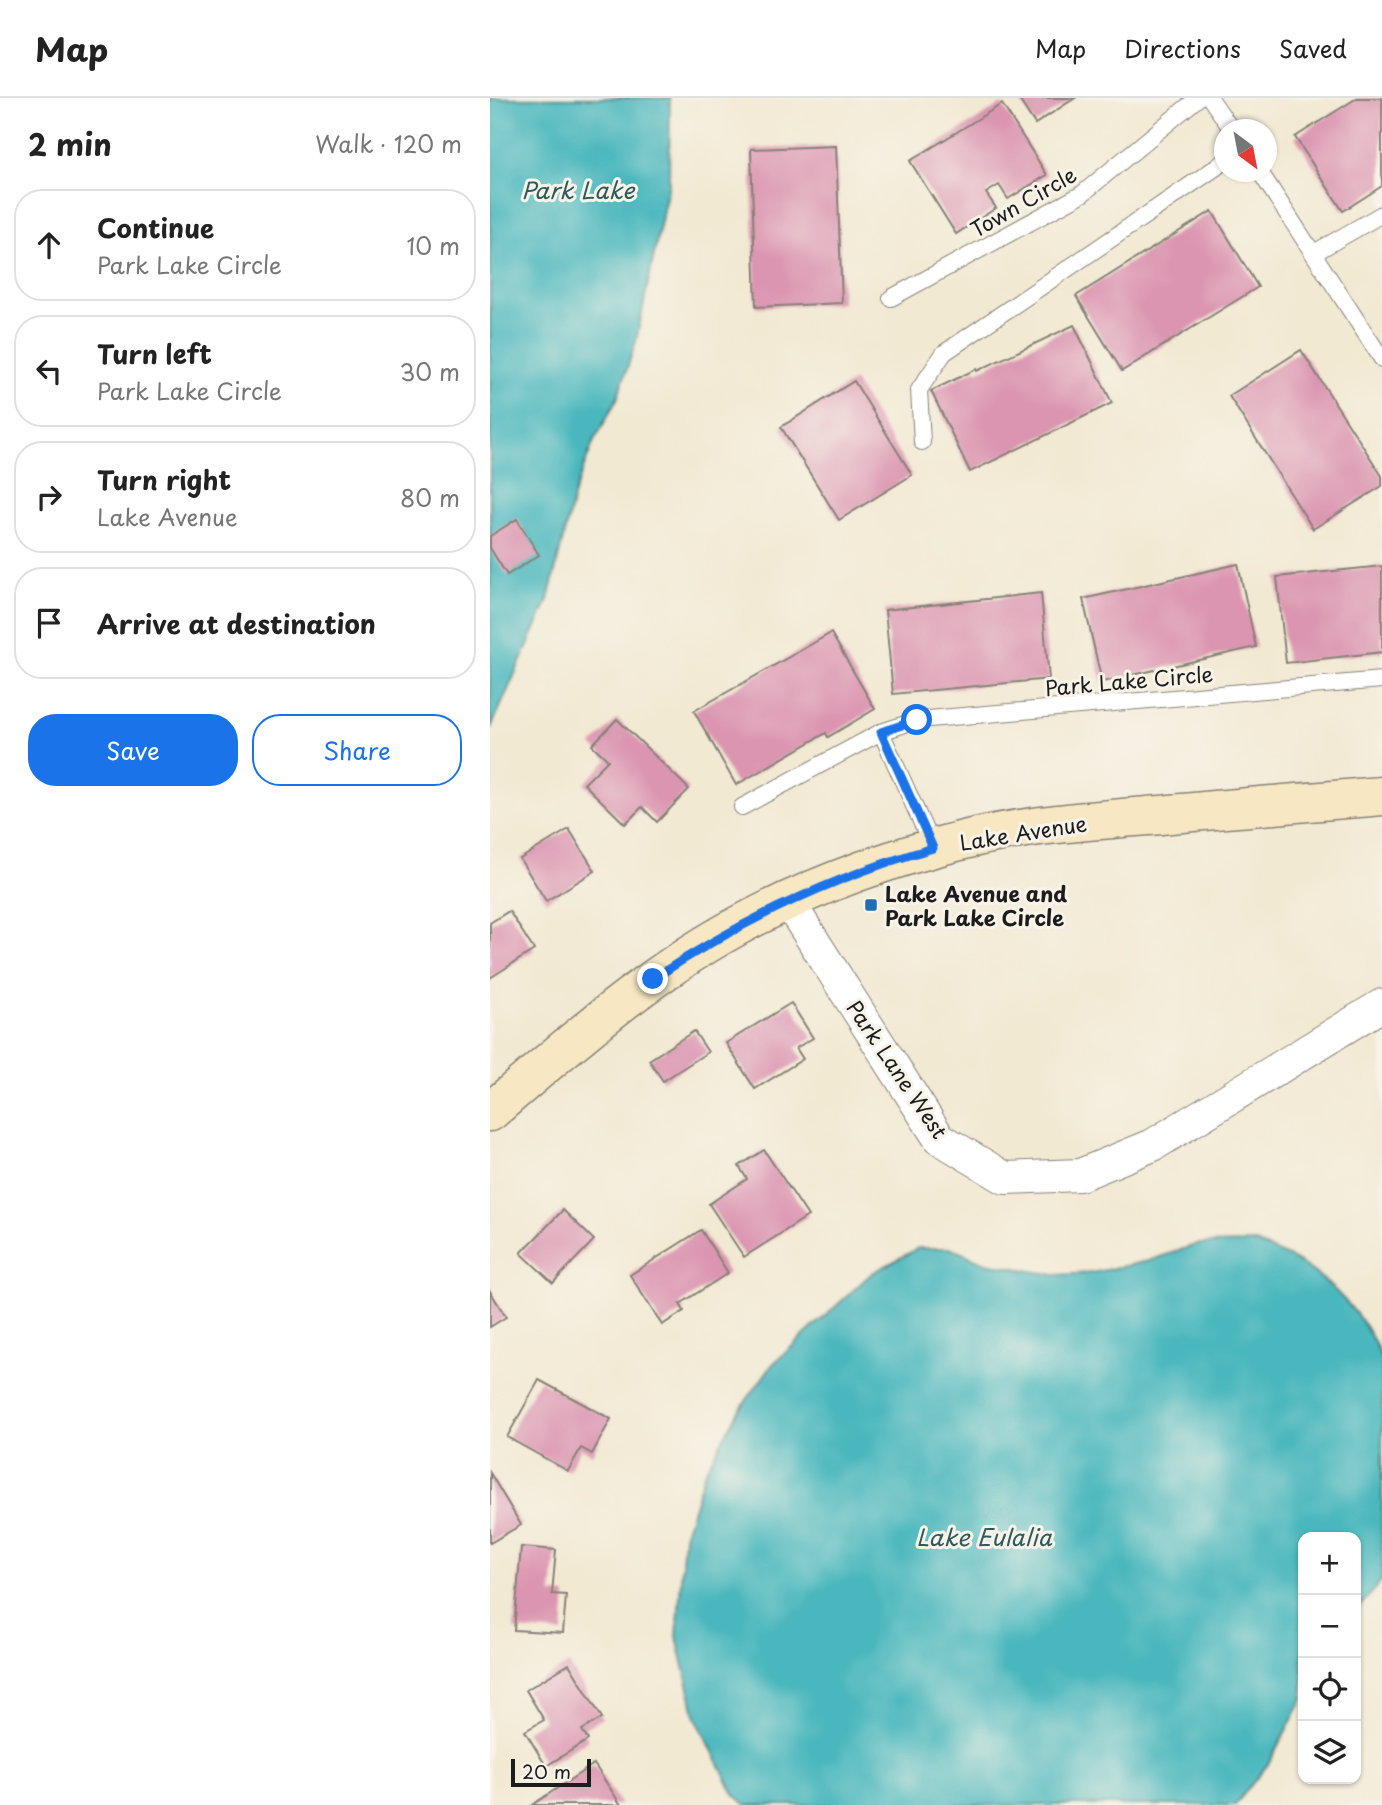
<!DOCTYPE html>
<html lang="en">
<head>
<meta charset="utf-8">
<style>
  body { margin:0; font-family:"Playpen Sans",sans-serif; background:#f2f2f2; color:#222 }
  .controls { position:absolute; right:21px; bottom:21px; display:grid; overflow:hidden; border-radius:14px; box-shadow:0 2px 5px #0004 }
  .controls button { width:63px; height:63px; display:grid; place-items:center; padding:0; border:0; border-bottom:2px solid #e0e0e0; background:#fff; color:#222; font:35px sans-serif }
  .compass { position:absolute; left:724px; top:21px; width:63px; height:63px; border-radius:50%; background:#fff; box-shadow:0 2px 5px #0004; rotate:148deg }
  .scale { position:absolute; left:21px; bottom:18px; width:80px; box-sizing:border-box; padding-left:7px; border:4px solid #1c1c1c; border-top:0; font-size:19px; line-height:24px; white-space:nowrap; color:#1c1c1c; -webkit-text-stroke:5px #f7f3e8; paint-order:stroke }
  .stop { position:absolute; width:21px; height:21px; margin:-16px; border:5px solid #1a73e8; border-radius:50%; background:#fff }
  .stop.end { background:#1a73e8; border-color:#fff; box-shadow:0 2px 7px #0008 }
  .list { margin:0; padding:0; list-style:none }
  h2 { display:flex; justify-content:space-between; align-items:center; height:91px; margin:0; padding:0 28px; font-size:30px }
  h2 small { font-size:23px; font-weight:400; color:#767676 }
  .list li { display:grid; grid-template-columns:46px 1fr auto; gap:21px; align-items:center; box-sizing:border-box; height:112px; margin:0 14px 14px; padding:0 14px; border:2px solid #e0e0e0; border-radius:28px }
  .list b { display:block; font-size:26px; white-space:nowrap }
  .list p { margin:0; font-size:23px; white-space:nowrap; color:#767676 }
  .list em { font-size:23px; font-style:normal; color:#767676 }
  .actions { display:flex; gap:14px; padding:21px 28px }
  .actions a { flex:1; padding:16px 0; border:2px solid #1a73e8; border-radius:28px; text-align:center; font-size:24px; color:#1a73e8 }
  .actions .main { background:#1a73e8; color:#fff }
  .icon { flex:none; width:38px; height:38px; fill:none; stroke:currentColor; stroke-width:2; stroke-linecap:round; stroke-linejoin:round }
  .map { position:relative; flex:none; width:892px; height:1707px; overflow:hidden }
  header { display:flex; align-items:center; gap:42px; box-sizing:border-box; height:98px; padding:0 35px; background:#fff; border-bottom:2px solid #e0e0e0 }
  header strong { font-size:33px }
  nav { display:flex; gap:38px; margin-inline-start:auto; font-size:24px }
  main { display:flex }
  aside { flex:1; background:#fff }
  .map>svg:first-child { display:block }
</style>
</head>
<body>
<header>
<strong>Map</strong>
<nav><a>Map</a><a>Directions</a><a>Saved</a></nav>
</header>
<main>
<aside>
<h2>2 min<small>Walk · 120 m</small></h2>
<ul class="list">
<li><svg class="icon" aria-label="ahead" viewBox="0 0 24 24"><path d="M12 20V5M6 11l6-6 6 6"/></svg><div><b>Continue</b><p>Park Lake Circle</p></div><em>10 m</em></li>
<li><svg class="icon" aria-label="left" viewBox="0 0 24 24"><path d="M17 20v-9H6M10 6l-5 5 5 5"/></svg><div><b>Turn left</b><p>Park Lake Circle</p></div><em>30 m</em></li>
<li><svg class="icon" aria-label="right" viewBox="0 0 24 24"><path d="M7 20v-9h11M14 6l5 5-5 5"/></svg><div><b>Turn right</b><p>Lake Avenue</p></div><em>80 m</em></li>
<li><svg class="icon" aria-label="arrive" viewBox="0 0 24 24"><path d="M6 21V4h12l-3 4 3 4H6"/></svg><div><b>Arrive at destination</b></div></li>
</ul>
<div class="actions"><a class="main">Save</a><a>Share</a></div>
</aside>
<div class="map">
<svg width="892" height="1707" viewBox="0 0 892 1707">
  <rect width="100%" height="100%" fill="#f7f3e8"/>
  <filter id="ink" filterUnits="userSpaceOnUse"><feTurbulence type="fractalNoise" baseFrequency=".0143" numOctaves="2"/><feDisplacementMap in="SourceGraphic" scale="14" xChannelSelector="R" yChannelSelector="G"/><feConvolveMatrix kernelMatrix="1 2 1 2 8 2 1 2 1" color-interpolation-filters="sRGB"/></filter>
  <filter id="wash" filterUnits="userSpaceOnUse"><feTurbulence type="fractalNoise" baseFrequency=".00686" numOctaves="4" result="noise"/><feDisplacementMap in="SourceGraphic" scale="28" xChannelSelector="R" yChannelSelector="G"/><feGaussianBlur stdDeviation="1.57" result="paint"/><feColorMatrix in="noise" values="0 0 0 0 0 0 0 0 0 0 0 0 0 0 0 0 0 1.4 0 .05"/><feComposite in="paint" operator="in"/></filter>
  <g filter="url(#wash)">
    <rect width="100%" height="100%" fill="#f2e9d3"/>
    <g fill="#48b7bd" stroke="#326a6c" stroke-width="2">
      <polygon points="0,0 180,0 179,85 146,243 127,301 104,343 85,392 58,502 0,632"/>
      <path d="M766,1145C779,1151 793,1156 806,1163C842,1183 880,1224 892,1264V1483L866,1513V1439H813V1601L779,1665L745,1707H256L244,1696L206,1620L187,1539L194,1438L215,1373L248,1314L282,1267L382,1175L428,1150H460L496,1165L565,1177L601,1175L658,1163L708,1146Z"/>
    </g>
    <g id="blocks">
      <g fill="#db95b1">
        <polygon points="528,0 585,0 545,26"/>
        <polygon points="867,0 892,0 892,88 853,113 805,39"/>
        <polygon points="512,6 557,77 518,101 509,87 496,95 506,110 466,136 420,63"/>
        <polygon points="346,48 352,205 266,209 261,51"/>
        <polygon points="722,113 768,189 632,273 586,198"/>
        <polygon points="584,227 622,305 480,374 441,293 486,271 487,273"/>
        <polygon points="811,252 892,378 892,388 823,431 739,298"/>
        <polygon points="364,283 422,377 349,422 291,329"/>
        <polygon points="27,421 49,457 17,477 0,450 0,438"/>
        <polygon points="748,466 766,549 612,584 593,501"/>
        <polygon points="892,468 892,554 796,565 787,479"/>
        <polygon points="551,495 559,581 403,596 395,512"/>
        <polygon points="341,535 385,611 338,639 336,635 246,687 204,613"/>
        <polygon points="127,621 199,691 167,724 152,709 135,726 94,686 118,662 102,647"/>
        <polygon points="79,731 105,773 56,803 30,761"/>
        <polygon points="19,813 44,852 0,880 0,825"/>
        <polygon points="301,905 323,940 306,950 313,961 265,991 236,945"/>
        <polygon points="204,933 218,954 173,983 159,962"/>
        <polygon points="274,1052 318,1118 254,1159 219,1106 257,1081 249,1068"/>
        <polygon points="73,1112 104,1142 63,1185 31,1155"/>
        <polygon points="211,1132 238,1175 190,1206 194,1213 172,1227 140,1177"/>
        <polygon points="0,1193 16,1219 0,1229"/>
        <polygon points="49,1282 121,1321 102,1356 91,1350 78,1373 17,1339"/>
        <polygon points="0,1375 31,1427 0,1445"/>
        <polygon points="31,1449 66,1452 62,1496 76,1497 73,1535 24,1532"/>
        <polygon points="79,1566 112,1620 92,1632 98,1642 56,1668 35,1633 54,1622 36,1592"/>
        <polygon points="104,1666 131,1707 42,1707"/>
      </g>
    </g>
  </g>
  <g filter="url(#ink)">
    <use href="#blocks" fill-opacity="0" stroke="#878278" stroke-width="2"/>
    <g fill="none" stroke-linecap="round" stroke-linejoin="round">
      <defs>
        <g id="service">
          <polyline points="720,0 742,32"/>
          <polyline points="770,74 892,261"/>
          <polyline points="824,155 892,116"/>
          <polyline points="401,200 592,96 708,0"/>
          <polyline points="432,344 429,292 454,255 734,64"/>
          <polyline points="391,634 443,750"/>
          <polyline points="252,709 391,634 427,622 892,582"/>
        </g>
        <polyline id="minor" points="298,803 449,1040 515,1080 590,1077 663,1047 892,907"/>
        <path id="secondary" d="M0,1014C83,943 165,870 263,820C332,784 406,758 482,740C543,726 608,722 671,717C744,710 818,704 892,698"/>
      </defs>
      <use href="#service" stroke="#878278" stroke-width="18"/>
      <use href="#minor" stroke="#878278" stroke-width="34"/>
      <use href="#secondary" stroke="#878278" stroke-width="41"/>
      <use href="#service" stroke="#fff" stroke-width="16"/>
      <use href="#minor" stroke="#fff" stroke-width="32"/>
      <use href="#secondary" stroke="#f7e8c3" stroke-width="38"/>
    </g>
  </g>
  <g fill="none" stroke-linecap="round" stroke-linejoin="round" filter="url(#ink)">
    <path stroke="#1a73e8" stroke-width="9" d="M163,881C250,823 342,779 443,750L391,634L427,622"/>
  </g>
  <rect fill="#1f6fb2" stroke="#f7f3e8" stroke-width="2.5" x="374" y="800" width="14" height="14" rx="3.5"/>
  <g text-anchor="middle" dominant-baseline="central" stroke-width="6" stroke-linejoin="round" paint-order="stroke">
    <g font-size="21" fill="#1c1c1c" stroke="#f7f3e8">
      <text transform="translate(533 103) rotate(-30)">Town Circle</text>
      <text transform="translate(639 582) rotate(-5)">Park Lake Circle</text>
      <text transform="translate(533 734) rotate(-9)">Lake Avenue</text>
      <text transform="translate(408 971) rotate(56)">Park Lane West</text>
    </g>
    <g font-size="21" font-weight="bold" fill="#1c1c1c" stroke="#f7f3e8" text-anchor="start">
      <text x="395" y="795">Lake Avenue and<tspan x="395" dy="24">Park Lake Circle</tspan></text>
    </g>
    <g font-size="23" font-style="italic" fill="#2e5a5c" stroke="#f7f3e8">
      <text x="88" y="91">Park Lake</text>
      <text x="494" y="1438">Lake Eulalia</text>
    </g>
  </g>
</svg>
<div class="controls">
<button>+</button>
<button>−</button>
<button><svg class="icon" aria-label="locate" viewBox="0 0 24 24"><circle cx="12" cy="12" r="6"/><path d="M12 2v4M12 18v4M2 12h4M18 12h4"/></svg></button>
<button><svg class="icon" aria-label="layers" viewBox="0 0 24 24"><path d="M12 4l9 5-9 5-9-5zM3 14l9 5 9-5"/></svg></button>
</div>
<svg class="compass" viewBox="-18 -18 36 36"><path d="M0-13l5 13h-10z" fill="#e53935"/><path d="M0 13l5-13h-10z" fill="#767676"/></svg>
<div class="scale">20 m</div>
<div class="stop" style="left:427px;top:622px"></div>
<div class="stop end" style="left:163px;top:881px"></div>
</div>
</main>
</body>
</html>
